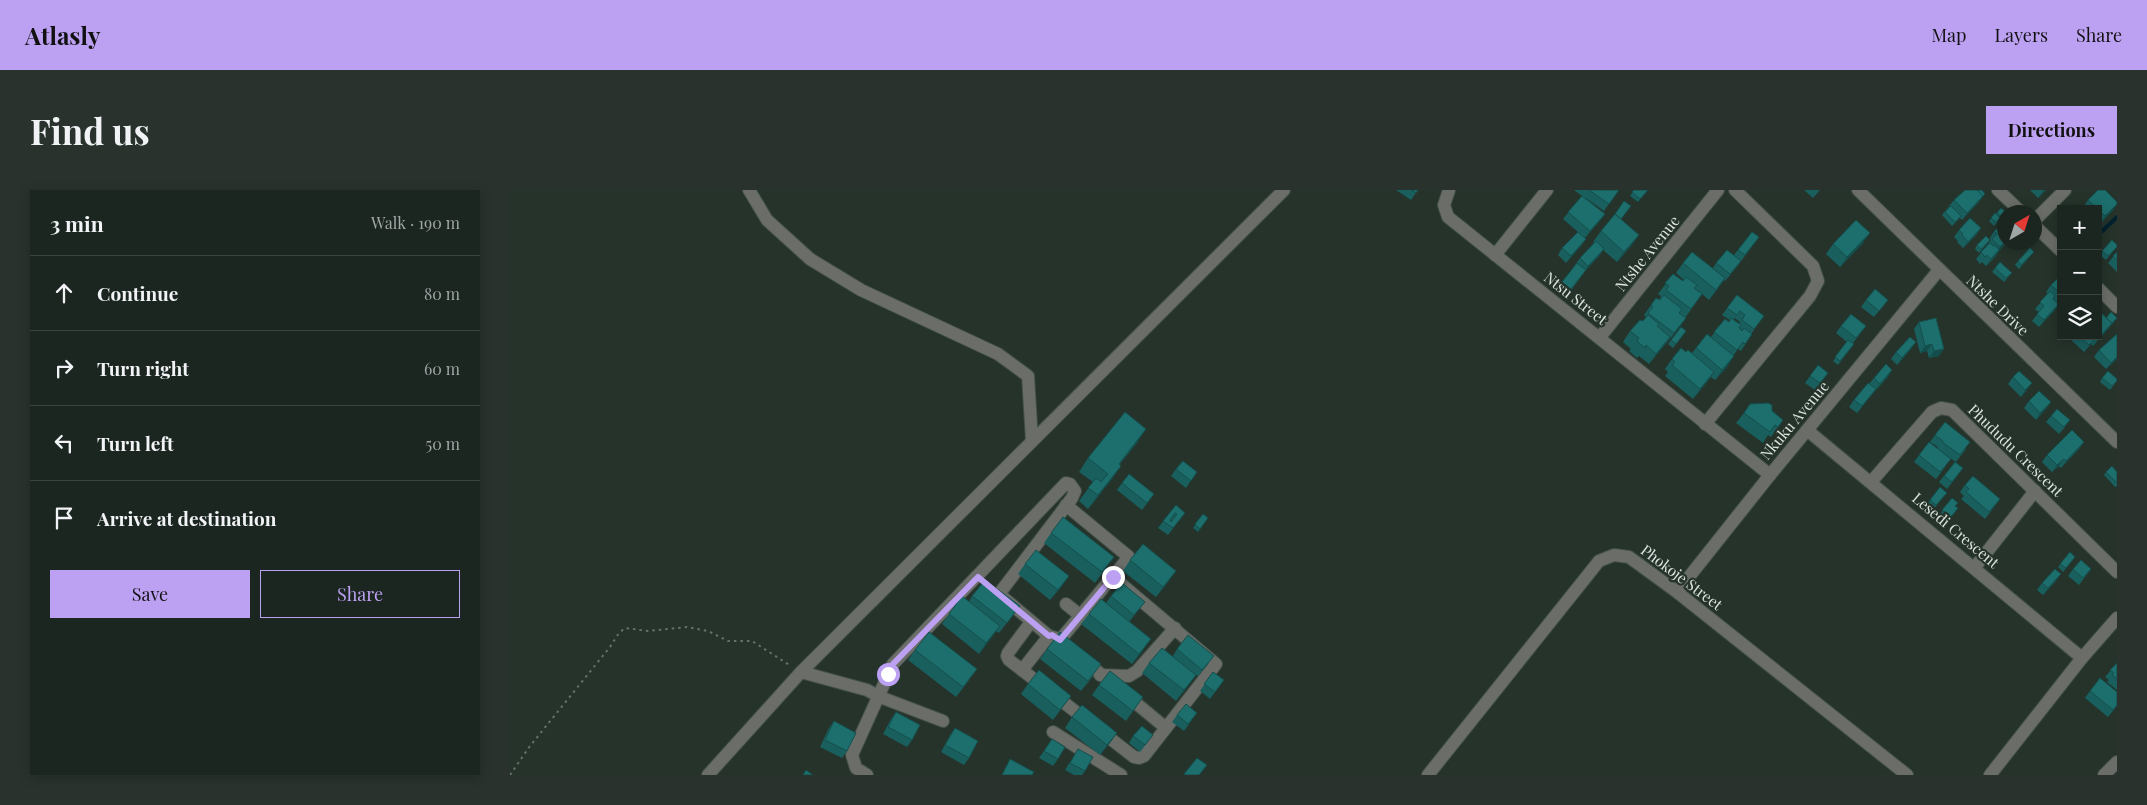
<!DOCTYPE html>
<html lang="en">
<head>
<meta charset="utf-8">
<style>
  body { margin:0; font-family:"Playfair Display",serif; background:#29322d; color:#f1f3f6 }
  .controls { position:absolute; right:15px; top:15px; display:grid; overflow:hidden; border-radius:0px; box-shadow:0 2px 12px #0003 }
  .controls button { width:45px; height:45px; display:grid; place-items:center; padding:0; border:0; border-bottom:1px solid #3a433e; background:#1c2620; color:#f1f3f6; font:25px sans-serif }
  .compass { position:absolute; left:1487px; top:15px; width:45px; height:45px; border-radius:50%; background:#1c2620; box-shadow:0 2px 12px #0003; rotate:39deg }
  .stop { position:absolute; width:15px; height:15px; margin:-11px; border:4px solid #bca0f2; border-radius:50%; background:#fff }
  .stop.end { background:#bca0f2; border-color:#fff; box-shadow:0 1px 5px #0008 }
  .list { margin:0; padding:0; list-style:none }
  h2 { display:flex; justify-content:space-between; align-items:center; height:65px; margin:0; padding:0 20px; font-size:21px }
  h2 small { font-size:16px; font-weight:400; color:#a0a5a5 }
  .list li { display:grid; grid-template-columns:32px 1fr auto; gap:15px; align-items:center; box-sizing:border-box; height:75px; padding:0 20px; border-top:1px solid #3a433e }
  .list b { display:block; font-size:19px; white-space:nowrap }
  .list em { font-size:16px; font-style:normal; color:#a0a5a5 }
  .actions { display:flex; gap:10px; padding:15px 20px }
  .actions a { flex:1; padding:11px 0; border:1px solid #bca0f2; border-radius:0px; text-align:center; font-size:18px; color:#bca0f2 }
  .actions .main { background:#bca0f2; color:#111 }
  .icon { flex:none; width:28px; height:28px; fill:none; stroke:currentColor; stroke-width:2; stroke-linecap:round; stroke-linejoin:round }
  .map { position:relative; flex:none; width:1607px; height:585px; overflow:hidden; border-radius:0px }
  header { display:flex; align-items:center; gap:30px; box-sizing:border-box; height:70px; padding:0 25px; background:#bca0f2; color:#111 }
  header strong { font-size:24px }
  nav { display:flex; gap:28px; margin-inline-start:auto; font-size:18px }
  .intro { display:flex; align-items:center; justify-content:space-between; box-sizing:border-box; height:120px; padding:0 30px }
  h1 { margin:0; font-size:35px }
  .button { padding:12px 22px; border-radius:0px; background:#bca0f2; color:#111; font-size:18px; font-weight:700 }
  main { display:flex; gap:30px; padding:0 30px }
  aside { flex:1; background:#1c2620; border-radius:0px; box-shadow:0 2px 12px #0003 }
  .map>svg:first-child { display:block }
</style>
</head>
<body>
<header>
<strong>Atlasly</strong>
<nav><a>Map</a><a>Layers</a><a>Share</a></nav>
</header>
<div class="intro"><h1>Find us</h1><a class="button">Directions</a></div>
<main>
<aside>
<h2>3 min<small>Walk · 190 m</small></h2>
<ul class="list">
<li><svg class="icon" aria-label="ahead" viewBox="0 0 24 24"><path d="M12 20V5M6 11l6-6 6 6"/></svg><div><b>Continue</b></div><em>80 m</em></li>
<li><svg class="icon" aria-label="right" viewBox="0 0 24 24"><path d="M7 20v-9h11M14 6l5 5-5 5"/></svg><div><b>Turn right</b></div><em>60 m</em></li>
<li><svg class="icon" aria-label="left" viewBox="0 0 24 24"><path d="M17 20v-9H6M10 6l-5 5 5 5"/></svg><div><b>Turn left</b></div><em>50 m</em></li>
<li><svg class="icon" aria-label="arrive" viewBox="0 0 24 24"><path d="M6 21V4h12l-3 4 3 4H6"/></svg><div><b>Arrive at destination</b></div></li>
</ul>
<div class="actions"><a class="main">Save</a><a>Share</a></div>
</aside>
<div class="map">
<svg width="1607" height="585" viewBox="0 0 1607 585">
  <rect width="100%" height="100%" fill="#25332b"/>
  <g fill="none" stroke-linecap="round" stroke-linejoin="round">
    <polyline stroke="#00212e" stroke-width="4" points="1588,45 1607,27"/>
    <defs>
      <g id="minor">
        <polyline points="239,0 257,30 300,69 351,100 488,164 518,186 522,251"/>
        <polyline points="939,0 934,15 938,27 1260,285"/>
        <polyline points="1348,0 1607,252"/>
        <polyline points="1488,0 1511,22"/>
        <polyline points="1524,31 1555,0"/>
        <polyline points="1524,35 1551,61"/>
        <polyline points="985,65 1037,0"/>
        <polyline points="1588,98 1607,117"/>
        <polyline points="1090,147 1208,0"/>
        <polyline points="1195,234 1300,106 1308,91 1303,76 1225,0"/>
        <polyline points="1297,240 1572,468"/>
        <polyline points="1361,292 1422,222 1431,218 1442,220 1607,382"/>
        <polyline points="1465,377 1525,301"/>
        <polyline points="1167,402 1260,285 1429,80"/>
        <polyline points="556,414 571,426"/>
        <polyline points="521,432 498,463 497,466 499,470 624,567 629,568 634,566 706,474 603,387"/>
        <polyline points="550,450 619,367 556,315"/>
        <polyline points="575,471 656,538"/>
        <polyline points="512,480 539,446 546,448"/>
        <polyline points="291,482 357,500 370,507 433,531"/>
        <polyline points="590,485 619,486 627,481 665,438"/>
        <polyline points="543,542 611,585"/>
        <polyline points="198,585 291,482 774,0"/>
        <polyline points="357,585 346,578 342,565 383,474 556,293 560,294 565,301 562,308 489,404 539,446"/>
        <polyline points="918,585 1089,371 1104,365 1119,367 1167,402 1397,585"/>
        <polyline points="1480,585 1572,468 1607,428"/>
        <polyline points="1594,585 1607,572"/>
      </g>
    </defs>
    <use href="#minor" stroke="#424f48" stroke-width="14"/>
    <polyline stroke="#65716a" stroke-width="2" stroke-dasharray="2.5 4" stroke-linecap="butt" points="0,585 20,556 100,457 109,443 115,438 138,441 177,437 198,441 218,451 242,451 281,476"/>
    <use href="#minor" stroke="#6b6e68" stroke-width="12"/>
  </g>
  <g fill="#195f5e" fill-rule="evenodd">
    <polygon points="886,0 908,0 901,10"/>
    <polygon points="1064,0 1109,0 1094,21 1075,7 1095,24 1075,48 1071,56 1056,73 1048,65 1052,58 1068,42 1053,29 1072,6"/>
    <polygon points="1124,0 1135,3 1128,12 1120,6"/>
    <polygon points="1294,0 1310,0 1303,8"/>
    <polygon points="1520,0 1536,0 1528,8"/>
    <polygon points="1468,1 1475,4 1468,13 1452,30 1450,28 1442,36 1432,25 1444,10"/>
    <polygon points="1578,10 1607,14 1603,20 1591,33 1588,31 1588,19 1569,19 1574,16"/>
    <polygon points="1491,18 1494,24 1484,36 1479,31"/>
    <polygon points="1111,29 1122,55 1107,72 1093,60 1089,66 1076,80 1057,106 1047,99 1070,68 1085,53 1083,52 1091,41"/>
    <polygon points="1471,38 1466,45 1453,58 1447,52 1448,51 1444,47 1449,40"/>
    <polygon points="1484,41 1494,52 1497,52 1489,61 1485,67 1476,76 1472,72 1470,74 1466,69 1481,50 1480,48"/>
    <polygon points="1242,42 1249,47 1226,78 1215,91 1214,90 1199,110 1192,104 1175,128 1176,128 1168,139 1139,174 1129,166 1127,168 1119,161 1121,159 1113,152 1120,141 1133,131 1136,127 1134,125 1146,108 1149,110 1151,106 1148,104 1163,84 1173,91 1174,90 1166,83 1173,73 1203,78 1206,73 1224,65"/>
    <polygon points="1353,53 1330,77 1316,64 1323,54"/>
    <polygon points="1477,54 1469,63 1465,59 1467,55"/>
    <polygon points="1607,57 1596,70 1589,64 1592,61"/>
    <polygon points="1524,62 1509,79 1505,75 1508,71"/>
    <polygon points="1607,62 1607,82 1598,73"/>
    <polygon points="1485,78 1499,86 1494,92 1482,82"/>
    <polygon points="1551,85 1551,115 1549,114 1544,121 1529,137 1522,131 1529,122 1525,119 1538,104 1536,102 1541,95"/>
    <path d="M1227,105L1254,126L1241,144H1242L1231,161L1228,159L1223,166L1217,177L1205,190L1201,187L1183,209L1155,186L1158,182L1155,179L1162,169L1176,162L1182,163L1186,158L1201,147L1215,129L1219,132L1220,130L1212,125ZM1225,128L1230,132L1229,134L1224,130Z"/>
    <polygon points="1356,110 1373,116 1364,127 1351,117"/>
    <polygon points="1596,128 1604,132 1583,156 1581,154 1574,162 1559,148 1561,146 1588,146"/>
    <polygon points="1409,132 1429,166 1419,168 1417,161 1410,163 1404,139"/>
    <polygon points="1331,136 1356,136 1343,153 1344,154 1328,175 1323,171 1337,152 1326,143"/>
    <polygon points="1171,137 1176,141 1163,158 1158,154"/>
    <polygon points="1607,144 1607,169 1596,179 1584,167 1589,160"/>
    <polygon points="1401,159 1387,175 1381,169 1386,162"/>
    <polygon points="1308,175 1318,183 1305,200 1295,193"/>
    <polygon points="1378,187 1365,201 1347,223 1339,217 1344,210 1359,194 1364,188"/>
    <polygon points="1503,187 1517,200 1511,207 1498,194"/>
    <polygon points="1592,188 1607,191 1600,200 1590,192"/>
    <polygon points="1519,211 1541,212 1536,219 1526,230 1514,218"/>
    <polygon points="1262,221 1273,230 1261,247 1258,245 1253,253 1226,233 1234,223"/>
    <polygon points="1541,226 1555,237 1549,244 1536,232"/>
    <polygon points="1425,245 1456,259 1446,272 1434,264 1436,276 1426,289 1404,272 1409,265 1427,258 1428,257 1420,252"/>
    <polygon points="1574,252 1569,259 1551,278 1549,276 1542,282 1532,272 1537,265"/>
    <polygon points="627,253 610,274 611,276 602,289 578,319 569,311 583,292 569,282 578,268"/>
    <polygon points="666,279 682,289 676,298 661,286"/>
    <polygon points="1596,282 1607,282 1607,296 1605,297 1594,285"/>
    <polygon points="1448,285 1437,299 1429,292 1434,286"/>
    <polygon points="612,293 644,304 632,320 607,300"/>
    <polygon points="1455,295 1490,309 1475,329 1451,309 1454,306 1450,302"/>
    <polygon points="1434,306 1424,319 1417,314 1420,310"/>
    <polygon points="1442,308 1445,322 1438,330 1430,324"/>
    <polygon points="666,315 675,323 658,345 648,338"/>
    <polygon points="693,324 698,328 688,342 683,338"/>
    <polygon points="541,343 597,377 585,393 534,353"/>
    <polygon points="1560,362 1565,367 1553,382 1548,377"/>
    <polygon points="620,370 659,391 646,407 613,381"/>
    <polygon points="515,374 552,396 540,410 508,384"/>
    <polygon points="1563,379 1581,379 1569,395 1558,386"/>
    <polygon points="1546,391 1533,405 1527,400 1532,393"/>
    <polygon points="462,406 510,416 489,443 486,441 469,464 432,434 439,424 459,412"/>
    <polygon points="601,406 630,418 619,432 634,459 622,474 571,434 579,424 596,413"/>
    <polygon points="537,459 584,485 571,501 530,469"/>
    <polygon points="667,459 699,473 688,486 686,485 666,511 632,483 639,473 663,466"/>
    <polygon points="405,460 460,489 446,507 398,470"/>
    <polygon points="1607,473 1607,500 1597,492 1599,490 1595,487"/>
    <polygon points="703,482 714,490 700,509 690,501"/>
    <polygon points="518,494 561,506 543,530 511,504"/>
    <polygon points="589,495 626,517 616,531 582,505"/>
    <polygon points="1580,501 1607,516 1598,527 1575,508"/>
    <polygon points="386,522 402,550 397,557 373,544 381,529"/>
    <polygon points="667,525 682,530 674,541 662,532"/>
    <polygon points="562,527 607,543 590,565 555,538"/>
    <polygon points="324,531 337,561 332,568 310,557 319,538"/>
    <polygon points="445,538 459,568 454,575 431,562 440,545"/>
    <polygon points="643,545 630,562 619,553 623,546"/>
    <polygon points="542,549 548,569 543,576 529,568"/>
    <polygon points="568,559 575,581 572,585 564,585 555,580"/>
  </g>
  <g fill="#144e4c">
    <polygon points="1534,0 1536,0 1528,8"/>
    <polygon points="1475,4 1468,13 1452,30 1457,23"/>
    <polygon points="1607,14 1603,20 1591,33 1595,26"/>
    <polygon points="1095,24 1090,31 1075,48 1080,41"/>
    <polygon points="1471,38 1466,45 1453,58 1458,52"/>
    <polygon points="1360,43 1353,53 1330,77 1337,67"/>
    <polygon points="1129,45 1122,55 1107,72 1114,62"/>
    <polygon points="1076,49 1071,56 1056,73 1061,66"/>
    <polygon points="1495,52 1497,52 1489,61 1485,67 1476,76 1490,57"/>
    <polygon points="1094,59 1089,66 1074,82 1078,76"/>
    <polygon points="1215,88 1208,99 1199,110 1206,100"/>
    <polygon points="1549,114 1544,121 1529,137 1534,130"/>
    <polygon points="1176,128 1168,139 1156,154 1164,143"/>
    <polygon points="1607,128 1597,140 1583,156 1588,149"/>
    <polygon points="1160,147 1153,157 1139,174 1146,164"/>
    <polygon points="1406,152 1401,159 1387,175 1392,168"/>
    <polygon points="1422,154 1417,161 1410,163 1415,156"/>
    <polygon points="1434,159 1429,166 1419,168 1424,161"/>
    <polygon points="1224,166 1217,177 1205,190 1212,180"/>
    <polygon points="1607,167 1607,169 1596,179 1601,173"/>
    <polygon points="1382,180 1378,187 1365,201 1370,194"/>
    <polygon points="1204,182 1197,192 1183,209 1190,199"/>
    <polygon points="1522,193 1517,200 1511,207 1515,200"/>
    <polygon points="1541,212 1536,219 1526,230 1530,223"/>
    <polygon points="636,239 627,253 599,287 609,274"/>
    <polygon points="1574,252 1569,259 1551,278 1556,271"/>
    <polygon points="1554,269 1549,276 1542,282 1547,275"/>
    <polygon points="611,276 602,289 578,319 588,305"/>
    <polygon points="666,381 659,391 646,407 653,397"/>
    <polygon points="1551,384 1546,391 1533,405 1538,398"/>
    <polygon points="559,386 552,396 540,410 548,400"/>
    <polygon points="490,436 483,446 469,464 476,453"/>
    <polygon points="641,449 634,459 622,474 629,464"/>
    <polygon points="686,485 679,495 666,511 674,500"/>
    <polygon points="607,543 600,553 590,565 597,555"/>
  </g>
  <g fill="#1d6f6d" stroke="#144e4c" fill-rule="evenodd">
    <polygon points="901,0 908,0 906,3"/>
    <polygon points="1079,0 1109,0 1099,14"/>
    <polygon points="1124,0 1138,0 1130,9 1122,2"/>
    <polygon points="1455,0 1467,0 1473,6 1457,23 1444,10"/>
    <polygon points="1469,0 1472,0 1475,4 1473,6 1468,1"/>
    <polygon points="1588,0 1595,0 1607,12 1607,14 1595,26 1578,10"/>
    <polygon points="1072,6 1095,24 1080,41 1058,22"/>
    <polygon points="1114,11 1121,16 1111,29 1105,24"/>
    <polygon points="1573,15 1576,19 1569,19"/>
    <polygon points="1441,16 1451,26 1445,32 1435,22"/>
    <polygon points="1491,18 1496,22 1494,22 1494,24 1492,27 1487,23"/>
    <polygon points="1485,23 1490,28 1486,32 1481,28"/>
    <polygon points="1105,24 1129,45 1114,62 1091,41"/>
    <polygon points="1460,28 1471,38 1458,52 1452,45 1453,44 1449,40"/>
    <polygon points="1346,30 1360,43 1337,67 1323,54"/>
    <polygon points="1494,33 1495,52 1490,57 1482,49 1487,44 1484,41"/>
    <polygon points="1068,42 1076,49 1061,66 1052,58"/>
    <polygon points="1242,42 1249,47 1235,65 1228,60"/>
    <polygon points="1476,46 1480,50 1471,59 1467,55"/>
    <polygon points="1602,50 1607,55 1607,57 1598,66 1592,61"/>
    <polygon points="1086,51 1094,59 1078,76 1070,68"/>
    <polygon points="1480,53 1483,56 1485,55 1489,60 1481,69 1477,65 1475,67 1471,62"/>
    <polygon points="1520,58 1524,62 1511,75 1508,71"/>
    <polygon points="1217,60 1231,71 1220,84 1206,73"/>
    <polygon points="1182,62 1215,88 1206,100 1173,73"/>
    <polygon points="1607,62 1607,70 1603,66"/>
    <polygon points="1490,72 1502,83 1496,88 1485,78"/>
    <polygon points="1067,73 1076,80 1061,99 1052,92"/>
    <polygon points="1163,84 1173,91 1176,87 1187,95 1184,98 1192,104 1181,119 1156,100 1159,96 1155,93"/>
    <polygon points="1551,85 1551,104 1541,95"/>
    <polygon points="1365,99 1378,110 1369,121 1356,110"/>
    <polygon points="1540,101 1545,106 1543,109 1549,114 1534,130 1527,124 1534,116 1530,112"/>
    <polygon points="1154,105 1172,119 1169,123 1176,128 1164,143 1138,123 1143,117 1141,115 1146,108 1150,110"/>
    <polygon points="1227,105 1254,126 1244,139 1232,130 1235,125 1230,121 1227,125 1217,118"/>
    <polygon points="1589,121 1602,133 1588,149 1584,146 1588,146"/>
    <polygon points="1601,122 1607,128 1602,133 1596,128"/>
    <polygon points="1341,124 1356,136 1346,148 1331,136"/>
    <polygon points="1138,125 1149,134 1147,136 1160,147 1146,164 1136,155 1135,158 1127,151 1129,148 1120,141 1130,130 1133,131"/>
    <polygon points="1221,128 1231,135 1229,138 1232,141 1234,138 1242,144 1235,154 1233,152 1227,160 1204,142 1215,129 1219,132"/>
    <polygon points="1426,128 1434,159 1424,161 1422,154 1415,156 1409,132"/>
    <polygon points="1171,137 1176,141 1166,154 1161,150"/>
    <polygon points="1197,144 1224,166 1212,180 1186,158"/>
    <polygon points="1607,144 1607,167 1601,173 1589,160"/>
    <polygon points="1569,146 1580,146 1584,150 1579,155"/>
    <polygon points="1400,147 1406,152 1392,168 1386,162"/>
    <polygon points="1338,150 1344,154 1330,171 1325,167"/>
    <polygon points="1171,158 1176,162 1178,160 1204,182 1190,199 1162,175 1165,172 1162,169"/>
    <polygon points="1376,174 1382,180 1370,194 1364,188"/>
    <polygon points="1308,175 1318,183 1310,193 1300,186"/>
    <polygon points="1509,181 1522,193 1515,200 1503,187"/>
    <polygon points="1598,181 1607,189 1607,191 1602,196 1592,188"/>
    <polygon points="1358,193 1366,199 1352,216 1344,210"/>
    <polygon points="1529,201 1541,212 1530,223 1519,211"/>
    <polygon points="1258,213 1262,215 1262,221 1273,230 1268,237 1265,235 1260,242 1234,223 1240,214"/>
    <polygon points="1547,219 1560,230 1554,237 1541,226"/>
    <polygon points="615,222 636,239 609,274 611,276 588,305 578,298 586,288 591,292 598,284 578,268"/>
    <polygon points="1435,232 1460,252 1450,265 1432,252 1433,251 1425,245"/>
    <polygon points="1562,240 1574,252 1556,271 1554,269 1547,275 1537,265"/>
    <polygon points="1419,252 1441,269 1430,282 1409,265"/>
    <polygon points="673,271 687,282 681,291 666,279"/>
    <polygon points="1445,272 1453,278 1442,292 1434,286"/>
    <polygon points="1602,276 1607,282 1607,293 1596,282"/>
    <polygon points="619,284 644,304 637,313 612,293"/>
    <polygon points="1463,286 1490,309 1479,322 1456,302 1459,299 1455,295"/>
    <polygon points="1430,297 1437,303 1426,315 1420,310"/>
    <polygon points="1442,308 1448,313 1445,316 1448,318 1441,327 1432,320"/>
    <path d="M666,315L675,323L663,338L653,331ZM665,323L667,324L661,332L660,330Z"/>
    <polygon points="693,324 698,328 690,339 685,334"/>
    <polygon points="553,327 604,367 592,382 541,343"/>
    <polygon points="633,354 666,381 653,397 620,370"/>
    <polygon points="526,360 559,386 548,400 515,374"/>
    <polygon points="1560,362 1565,367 1556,378 1550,374"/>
    <polygon points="1571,370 1581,379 1573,388 1563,379"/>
    <polygon points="1545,379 1551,384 1538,398 1532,393"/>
    <polygon points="475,390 510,416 497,433 462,406"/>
    <polygon points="612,393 635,412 624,425 601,406"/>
    <polygon points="452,406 490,436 476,453 439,424"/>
    <polygon points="591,409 641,449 629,464 579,424"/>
    <polygon points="419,442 467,479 453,497 405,460"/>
    <polygon points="550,442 591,474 578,491 537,459"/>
    <polygon points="678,445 704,466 692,480 667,459"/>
    <polygon points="652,458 686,485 674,500 639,473"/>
    <polygon points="1607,473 1607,489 1602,485 1604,483 1600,480"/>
    <polygon points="529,480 561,506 550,520 518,494"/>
    <polygon points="600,481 633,507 623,521 589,495"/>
    <polygon points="703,482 714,490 705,502 694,494"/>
    <polygon points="1590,488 1607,502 1607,515 1603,520 1580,501"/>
    <polygon points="676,514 687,523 678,534 667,525"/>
    <polygon points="572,515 607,543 597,555 562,527"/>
    <polygon points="386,522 410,535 402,550 378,537"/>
    <polygon points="324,531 346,543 337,561 315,550"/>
    <polygon points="632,536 643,545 635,555 623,546"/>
    <polygon points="445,538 468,551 459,568 435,555"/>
    <polygon points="542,549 555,557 548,569 534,561"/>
    <polygon points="568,559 583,567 575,581 560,573"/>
    <polygon points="687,568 697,575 689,585 676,585 674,584"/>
    <polygon points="500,569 524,582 522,585 492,585"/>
    <polygon points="296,580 303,585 293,585"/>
  </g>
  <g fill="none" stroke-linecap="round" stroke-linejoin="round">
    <polyline stroke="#bca0f2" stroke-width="6" points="378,484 383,474 468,387 539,446 542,445 550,450 603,387"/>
  </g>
  <g text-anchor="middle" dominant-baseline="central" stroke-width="4.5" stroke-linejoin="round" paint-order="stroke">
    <g font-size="15" fill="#dce4df" stroke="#25332b">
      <text transform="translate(1137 63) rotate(-51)">Ntshe Avenue</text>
      <text transform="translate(1066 108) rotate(38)">Ntsu Street</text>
      <text transform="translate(1488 115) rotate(44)">Ntshe Drive</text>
      <text transform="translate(1284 230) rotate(-50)">Nkuku Avenue</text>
      <text transform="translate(1506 260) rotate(44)">Phududu Crescent</text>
      <text transform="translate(1446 340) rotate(40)">Lesedi Crescent</text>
      <text transform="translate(1172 387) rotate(37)">Phokoje Street</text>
    </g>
  </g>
</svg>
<div class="controls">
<button>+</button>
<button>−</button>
<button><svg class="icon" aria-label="layers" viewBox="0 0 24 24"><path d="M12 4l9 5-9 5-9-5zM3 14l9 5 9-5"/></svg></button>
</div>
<svg class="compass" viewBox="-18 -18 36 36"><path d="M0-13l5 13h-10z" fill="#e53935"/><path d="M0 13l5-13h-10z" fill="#a0a5a5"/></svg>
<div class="stop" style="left:378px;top:484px"></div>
<div class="stop end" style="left:603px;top:387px"></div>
</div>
</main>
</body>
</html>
